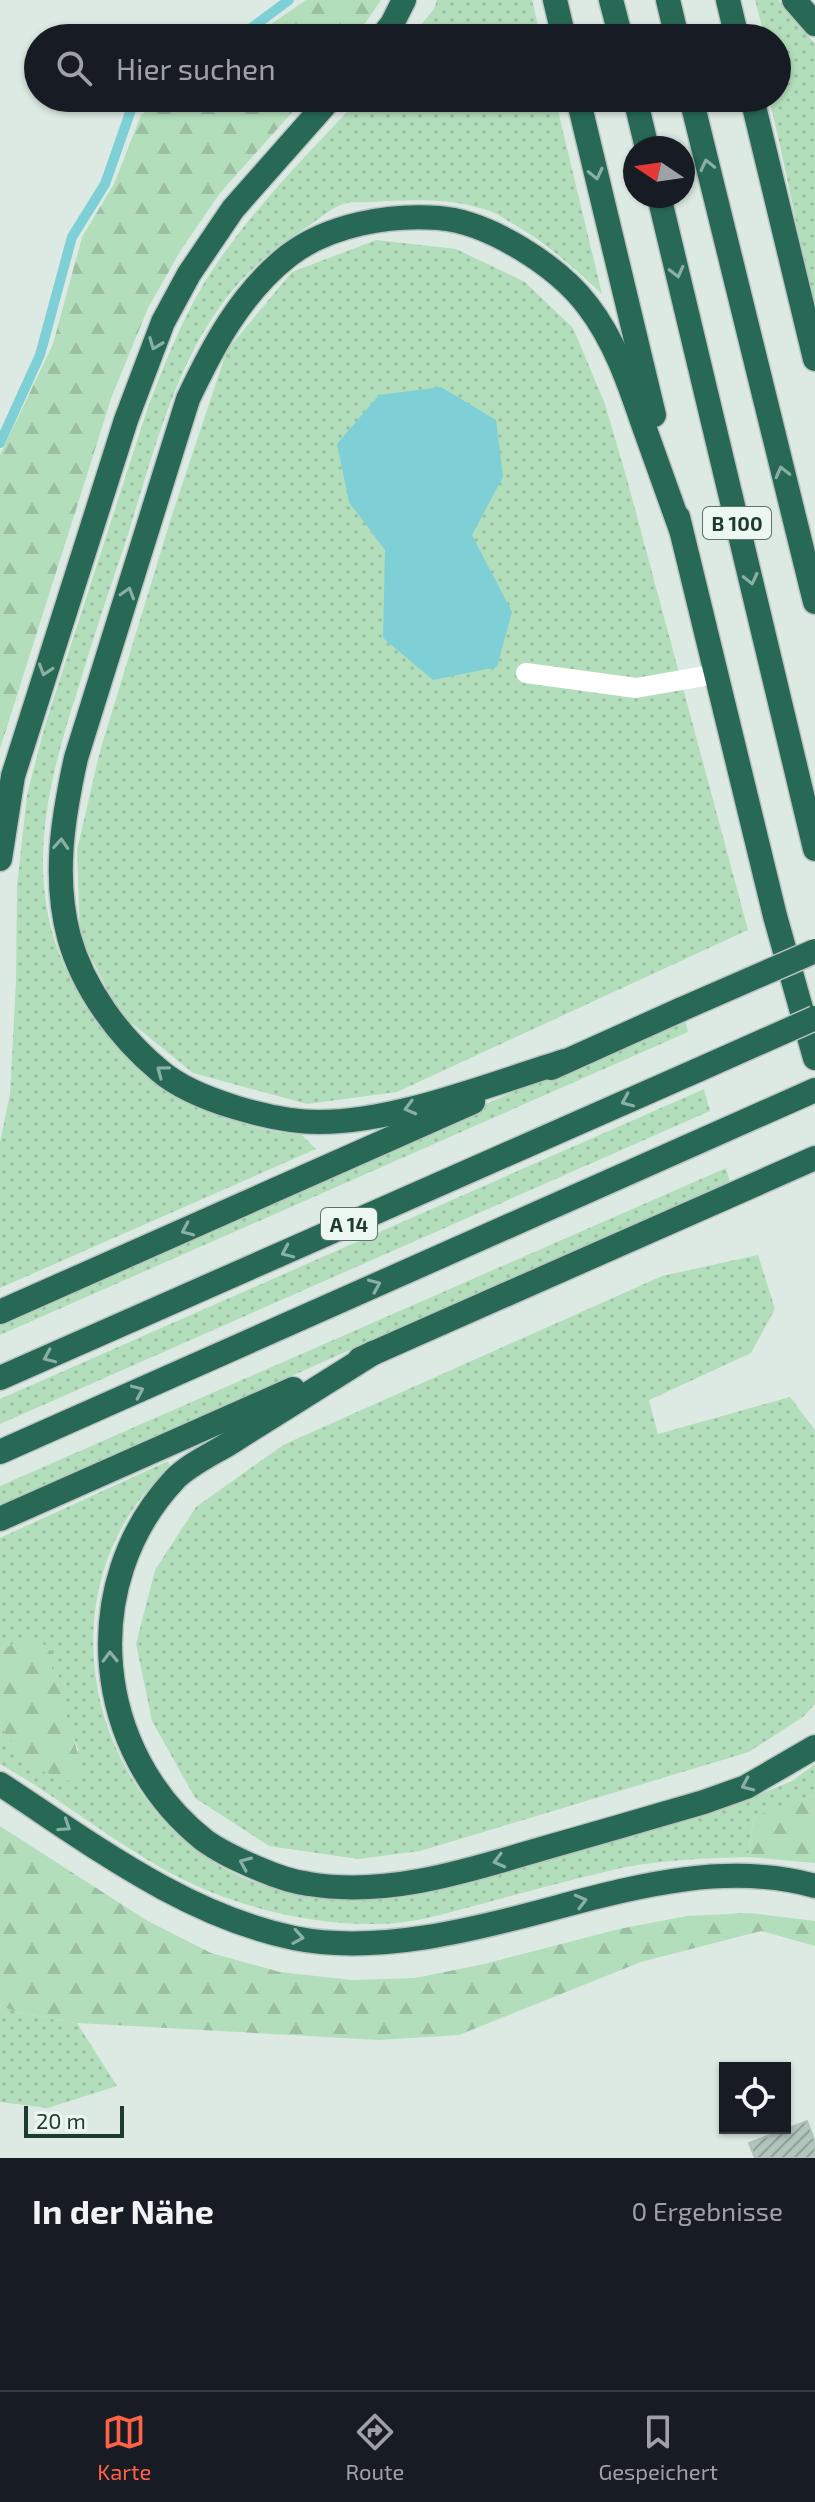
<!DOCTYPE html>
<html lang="de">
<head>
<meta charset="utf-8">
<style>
  body { margin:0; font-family:"Exo 2",sans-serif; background:#242831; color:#f1f3f6 }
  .controls { position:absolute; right:24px; bottom:24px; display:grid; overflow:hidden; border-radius:0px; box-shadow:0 2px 6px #0004 }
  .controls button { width:72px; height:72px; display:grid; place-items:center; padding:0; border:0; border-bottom:2px solid #363941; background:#171b24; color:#f1f3f6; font:40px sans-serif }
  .compass { position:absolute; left:623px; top:136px; width:72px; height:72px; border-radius:50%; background:#171b24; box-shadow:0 2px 6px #0004; rotate:283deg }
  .scale { position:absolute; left:24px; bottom:20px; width:100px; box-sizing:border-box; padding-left:8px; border:4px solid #1d3b30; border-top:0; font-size:22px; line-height:28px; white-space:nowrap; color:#1d3b30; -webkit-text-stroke:6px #edf7f1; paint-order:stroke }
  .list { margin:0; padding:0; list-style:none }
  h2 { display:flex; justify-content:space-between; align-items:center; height:104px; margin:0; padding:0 32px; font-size:34px }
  h2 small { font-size:26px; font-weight:400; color:#9ea1a6 }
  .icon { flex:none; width:44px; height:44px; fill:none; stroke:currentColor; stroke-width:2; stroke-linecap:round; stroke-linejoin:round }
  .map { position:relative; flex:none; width:815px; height:2158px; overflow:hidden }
  .search { position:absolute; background:#171b24; box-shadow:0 2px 6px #0004; left:24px; right:24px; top:24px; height:88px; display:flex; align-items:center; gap:20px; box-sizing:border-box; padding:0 28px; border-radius:44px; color:#9ea1a6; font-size:30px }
  .sheet { height:232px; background:#171b24 }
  nav { display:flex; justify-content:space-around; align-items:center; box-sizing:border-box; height:112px; border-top:2px solid #363941; background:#171b24; font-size:22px; color:#9ea1a6 }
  nav a { display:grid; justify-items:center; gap:4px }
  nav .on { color:#fe6247 }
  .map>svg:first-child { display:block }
</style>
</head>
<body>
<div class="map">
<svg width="815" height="2158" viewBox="0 0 815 2158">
  <defs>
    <pattern id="green-dots" width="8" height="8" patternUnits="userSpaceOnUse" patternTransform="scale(2)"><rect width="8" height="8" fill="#b3debb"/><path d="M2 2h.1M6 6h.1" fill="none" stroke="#9abfa1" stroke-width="1.8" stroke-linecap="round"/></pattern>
    <pattern id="forest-firs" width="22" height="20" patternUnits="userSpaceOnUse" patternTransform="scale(2)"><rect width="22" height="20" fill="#b3debb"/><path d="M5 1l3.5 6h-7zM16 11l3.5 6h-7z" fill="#9abfa1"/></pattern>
    <pattern id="building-hatch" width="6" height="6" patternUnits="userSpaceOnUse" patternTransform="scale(2)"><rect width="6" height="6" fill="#b2c5bc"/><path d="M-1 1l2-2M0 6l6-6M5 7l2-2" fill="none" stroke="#90a199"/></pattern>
  </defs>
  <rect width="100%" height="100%" fill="#ddeae3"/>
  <g fill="url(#green-dots)">
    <polygon points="437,0 532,0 541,38 410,38 434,9"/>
    <path d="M755,0H778L815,44V307C798,237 786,167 769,98H777V38H765Z"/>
    <path d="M360,98H555L602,294C574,268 550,246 517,226C509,222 501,215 492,212C453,197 411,200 370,202C361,203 349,201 341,205C330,209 320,218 310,225C261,256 229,287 200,338C164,403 146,479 123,550C107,596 92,642 78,689C43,797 18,901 85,1004C106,1035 128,1062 160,1082C203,1110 249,1132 301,1134L316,1149L0,1288V1142L10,1094L16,980L17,886L27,795L45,725L148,407C166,360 185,311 213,269C254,207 309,153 360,98Z"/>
    <polygon points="376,240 456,249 525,282 573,328 605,404 628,483 748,930 397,1092 307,1104 193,1073 119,1013 80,936 77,850 100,751 172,515 227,350 292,272"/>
    <polygon points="684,1016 688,1032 0,1335 0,1320"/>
    <polygon points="704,1089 710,1111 0,1424 0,1399"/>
    <polygon points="726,1168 730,1182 0,1505 0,1486"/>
    <polygon points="758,1255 775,1309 751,1353 649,1400 658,1434 790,1397 815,1430 815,1704 803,1717 749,1752 420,1851 358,1859 269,1846 195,1798 152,1721 136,1644 155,1570 196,1507 283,1445 662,1276"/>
    <path d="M168,1461L170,1467C47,1577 79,1778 215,1863C265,1894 326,1900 384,1898L738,1803L792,1781L815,1764V1795L757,1816L753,1821L748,1857C705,1858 663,1860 621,1868C572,1879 523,1893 474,1906C443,1914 411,1924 379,1924C326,1925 274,1915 224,1897C142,1868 75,1806 0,1764V1726L15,1745L79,1751C69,1728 60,1709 65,1684L52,1671L0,1648V1538Z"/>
    <polygon points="0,2006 20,2013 77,2023 117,2086 48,2108 0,2102"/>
  </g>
  <g fill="url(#forest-firs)">
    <polygon points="306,0 381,0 355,38 251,38"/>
    <polygon points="165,98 305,98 220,193 181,250 148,308 112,396 0,749 0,455 53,344 82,237 114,184 141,115"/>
    <path d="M40,1641L53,1653L52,1671L65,1684C59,1716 79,1739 80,1770L69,1781L31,1767L0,1726V1648L4,1650L15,1642Z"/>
    <polygon points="815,1795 815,1863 748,1857 753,1821 758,1815"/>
    <polygon points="0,1826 146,1920 211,1953 280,1972 352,1980 415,1978 484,1964 619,1929 687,1916 750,1913 815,1921 815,1946 761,1931 641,1962 459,2035 378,2040 77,2023 20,2013 0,2006"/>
  </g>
  <polygon fill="#7fd0d6" points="441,387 496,420 503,477 472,535 512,612 497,667 433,680 383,638 385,550 349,502 337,444 379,395"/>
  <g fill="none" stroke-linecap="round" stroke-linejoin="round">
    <g stroke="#7fd0d6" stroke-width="10">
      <polyline points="238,38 289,0"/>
      <polyline points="0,443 40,355 72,237 105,184 132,107 145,98"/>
    </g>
  </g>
  <polygon fill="url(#building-hatch)" stroke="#afc4b9" stroke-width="2" points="807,2121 815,2142 815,2158 755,2158 749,2143"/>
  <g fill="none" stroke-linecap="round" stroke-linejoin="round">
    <defs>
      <g id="highway">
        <polyline points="555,0 564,38"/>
        <polyline points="611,0 621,38"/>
        <polyline points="668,0 677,38"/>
        <polyline points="728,0 737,38"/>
        <polyline points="794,0 815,24"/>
        <polyline points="381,38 392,24 404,0"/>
        <polyline points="578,98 654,415"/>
        <polyline points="635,98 647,148"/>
        <polyline points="691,98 815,602"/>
        <polyline points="752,98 815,359"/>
        <polyline points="659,196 815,849"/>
        <polyline points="678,517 775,916 815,1058"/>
        <polyline points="0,859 13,776 126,420 163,322 189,274 233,209 331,98"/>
        <path d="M565,1061C490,1084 397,1122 319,1122C274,1122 194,1100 160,1071C119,1037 83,988 69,937C53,877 63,817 76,758L188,399C213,346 241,293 288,256C328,225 389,214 439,218C489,222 558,266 588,306C614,340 628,380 642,421C655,457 668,493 681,530"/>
        <polyline points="551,1068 682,1009"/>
        <polyline points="0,1312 473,1102"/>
        <path d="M373,1353C325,1383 278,1413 230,1443C212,1454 188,1465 174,1480C77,1584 93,1752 204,1840C220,1852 239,1860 257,1868C273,1875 292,1882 309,1884C387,1897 467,1871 541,1849C595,1834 649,1818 704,1802L746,1787L815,1747"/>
        <polyline points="360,1359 815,1158"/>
        <polyline points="0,1378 698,1070"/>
        <polyline points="0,1452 815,1090"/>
        <polyline points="0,1519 293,1389"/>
        <path d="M0,1784C92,1844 184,1915 294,1938C377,1955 477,1929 558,1907C640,1885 730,1862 815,1886"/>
      </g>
    </defs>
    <use href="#highway" stroke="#bbc4c1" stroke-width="27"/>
    <polyline stroke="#fff" stroke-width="20" points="526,673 636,688 716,674"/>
    <use href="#highway" stroke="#276955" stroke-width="24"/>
    <defs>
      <g id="highway-bridge">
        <polyline points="682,1009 815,951"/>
        <polyline points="698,1070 815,1018"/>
      </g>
    </defs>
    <use href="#highway-bridge" stroke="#bbc4c1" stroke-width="27" stroke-linecap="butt"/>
    <use href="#highway-bridge" stroke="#276955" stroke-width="24"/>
  </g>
  <defs><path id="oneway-chevron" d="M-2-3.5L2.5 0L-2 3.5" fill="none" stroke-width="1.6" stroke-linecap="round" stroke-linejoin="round" transform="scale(2)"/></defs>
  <g stroke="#8ab0a3">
    <use href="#oneway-chevron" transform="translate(707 165) rotate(-103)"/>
    <use href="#oneway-chevron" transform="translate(596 174) rotate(77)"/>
    <use href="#oneway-chevron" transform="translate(677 272) rotate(76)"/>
    <use href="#oneway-chevron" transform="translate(155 344) rotate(111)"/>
    <use href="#oneway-chevron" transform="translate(782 472) rotate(-104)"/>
    <use href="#oneway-chevron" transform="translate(751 579) rotate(77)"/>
    <use href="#oneway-chevron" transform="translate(128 593) rotate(-73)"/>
    <use href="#oneway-chevron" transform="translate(45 670) rotate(108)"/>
    <use href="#oneway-chevron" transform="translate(61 844) rotate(-86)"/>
    <use href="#oneway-chevron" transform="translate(162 1071) rotate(-143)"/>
    <use href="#oneway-chevron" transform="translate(627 1101) rotate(156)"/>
    <use href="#oneway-chevron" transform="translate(410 1108) rotate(165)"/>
    <use href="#oneway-chevron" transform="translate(187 1230) rotate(156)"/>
    <use href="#oneway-chevron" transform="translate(287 1252) rotate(156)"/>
    <use href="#oneway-chevron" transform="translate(375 1285) rotate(-24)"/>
    <use href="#oneway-chevron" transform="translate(49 1357) rotate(156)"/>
    <use href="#oneway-chevron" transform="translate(138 1391) rotate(-24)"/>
    <use href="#oneway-chevron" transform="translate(110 1657) rotate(-91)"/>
    <use href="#oneway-chevron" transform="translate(747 1785) rotate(156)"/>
    <use href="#oneway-chevron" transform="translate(65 1826) rotate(33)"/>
    <use href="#oneway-chevron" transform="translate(499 1861) rotate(165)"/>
    <use href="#oneway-chevron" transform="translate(245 1863) rotate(-157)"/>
    <use href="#oneway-chevron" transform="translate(581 1901) rotate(-15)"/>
    <use href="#oneway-chevron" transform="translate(298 1937) rotate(9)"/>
  </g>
  <g text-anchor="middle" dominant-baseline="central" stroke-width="6" stroke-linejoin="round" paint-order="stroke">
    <g fill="#edf7f1" stroke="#5b736a" stroke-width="2">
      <rect x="703" y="507" width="68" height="32" rx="6"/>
      <rect x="321" y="1208" width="56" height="32" rx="6"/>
    </g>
    <g font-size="20" font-weight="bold" fill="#1d3b30">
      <text x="737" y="523">B 100</text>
      <text x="349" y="1224">A 14</text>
    </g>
  </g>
</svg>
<div class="controls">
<button><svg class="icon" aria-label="locate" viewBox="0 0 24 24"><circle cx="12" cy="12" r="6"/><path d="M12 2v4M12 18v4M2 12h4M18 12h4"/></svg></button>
</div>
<svg class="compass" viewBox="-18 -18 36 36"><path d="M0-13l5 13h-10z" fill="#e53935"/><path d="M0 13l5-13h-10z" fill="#9ea1a6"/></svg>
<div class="scale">20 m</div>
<div class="search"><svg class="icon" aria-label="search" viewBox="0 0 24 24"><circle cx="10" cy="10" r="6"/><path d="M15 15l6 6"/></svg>Hier suchen</div>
</div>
<section class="sheet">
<h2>In der Nähe<small>0 Ergebnisse</small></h2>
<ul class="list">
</ul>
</section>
<nav>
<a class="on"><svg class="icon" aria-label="map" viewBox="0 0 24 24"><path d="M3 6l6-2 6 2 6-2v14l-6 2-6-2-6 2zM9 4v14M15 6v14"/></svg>Karte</a>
<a><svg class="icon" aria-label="directions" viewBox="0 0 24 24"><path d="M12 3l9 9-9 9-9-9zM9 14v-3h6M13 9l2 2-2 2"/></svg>Route</a>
<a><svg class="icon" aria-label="saved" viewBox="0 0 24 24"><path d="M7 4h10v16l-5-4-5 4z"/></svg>Gespeichert</a>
</nav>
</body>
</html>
